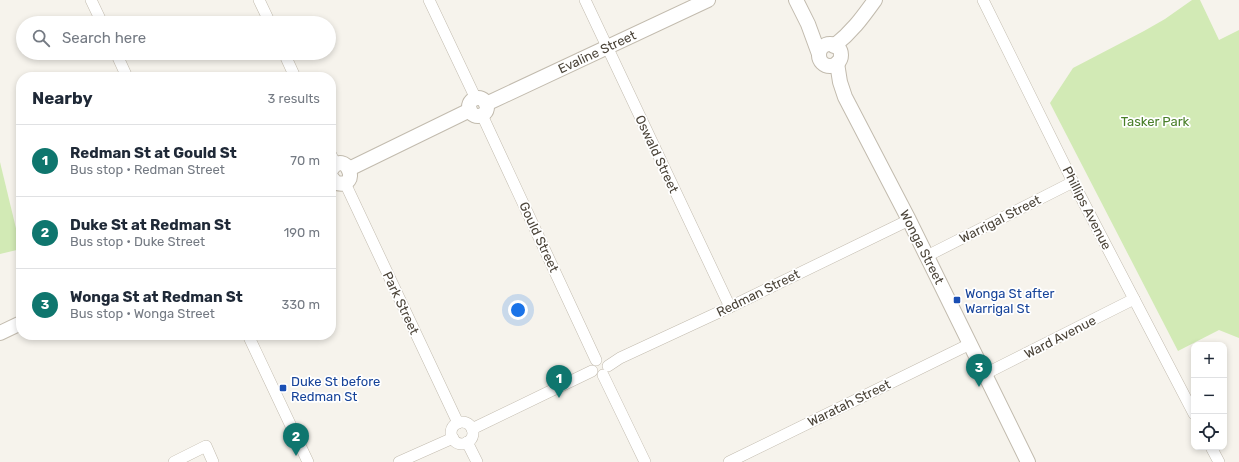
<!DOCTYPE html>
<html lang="en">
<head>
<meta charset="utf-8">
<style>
  body { margin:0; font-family:Rubik,sans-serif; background:#f6f6f7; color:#1f2937 }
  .controls { position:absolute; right:12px; bottom:12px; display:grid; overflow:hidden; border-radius:8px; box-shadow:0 2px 6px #0003 }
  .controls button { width:36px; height:36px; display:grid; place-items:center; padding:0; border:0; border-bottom:1px solid #e0e1e3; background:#fff; color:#1f2937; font:20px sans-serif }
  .you { position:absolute; left:518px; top:310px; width:14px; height:14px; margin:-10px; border:3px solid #fff; border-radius:50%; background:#1a73e8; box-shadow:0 0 0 6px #1a73e833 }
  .badge { display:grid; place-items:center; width:26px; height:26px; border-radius:50%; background:#0f766e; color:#fff; font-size:13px; font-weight:700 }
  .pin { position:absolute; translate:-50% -33px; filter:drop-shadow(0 1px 2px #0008) }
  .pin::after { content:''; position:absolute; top:21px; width:14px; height:12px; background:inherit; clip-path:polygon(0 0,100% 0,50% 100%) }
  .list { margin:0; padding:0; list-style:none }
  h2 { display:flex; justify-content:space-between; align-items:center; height:52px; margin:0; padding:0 16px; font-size:17px }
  h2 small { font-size:13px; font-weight:400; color:#747a83 }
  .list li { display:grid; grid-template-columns:26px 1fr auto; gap:12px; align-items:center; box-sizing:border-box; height:72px; padding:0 16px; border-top:1px solid #e0e1e3 }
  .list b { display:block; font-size:15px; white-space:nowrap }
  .list p { margin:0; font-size:13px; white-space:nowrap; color:#747a83 }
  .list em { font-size:13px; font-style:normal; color:#747a83 }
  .icon { flex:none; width:22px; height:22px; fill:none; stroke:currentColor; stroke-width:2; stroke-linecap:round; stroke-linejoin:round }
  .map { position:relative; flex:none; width:1239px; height:462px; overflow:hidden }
  .search { position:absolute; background:#fff; box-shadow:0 2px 6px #0003; left:16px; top:16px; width:320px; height:44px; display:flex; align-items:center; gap:10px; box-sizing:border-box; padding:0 14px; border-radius:22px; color:#747a83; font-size:15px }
  .panel { position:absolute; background:#fff; box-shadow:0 2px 6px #0003; left:16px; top:72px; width:320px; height:268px; border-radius:16px }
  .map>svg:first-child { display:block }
</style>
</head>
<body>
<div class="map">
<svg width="1239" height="462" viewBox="0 0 1239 462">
  <rect width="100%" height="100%" fill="#f6f3ec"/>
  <g fill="#d2eab5">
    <polygon points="1192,0 1200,0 1219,40 1239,30 1239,338 1219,330 1178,351 1050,103 1073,68 1144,31 1165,19"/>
    <polygon points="0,162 21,249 0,254"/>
  </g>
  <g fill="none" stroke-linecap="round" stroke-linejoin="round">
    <defs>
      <g id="minor">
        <polyline points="91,0 102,23"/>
        <polyline points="259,0 270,23"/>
        <polyline points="429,0 476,99"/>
        <polyline points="585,0 730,307"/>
        <polyline points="983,0 1073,182 1194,414"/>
        <polyline points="116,53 127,77"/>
        <polyline points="284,53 295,77"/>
        <polyline points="482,115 596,360"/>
        <polyline points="331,155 336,165"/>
        <polyline points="345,183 458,423"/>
        <polyline points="927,256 1073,182"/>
        <polyline points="248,335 308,462"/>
        <polyline points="608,366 620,358 730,307 909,220"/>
        <polyline points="985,374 1134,299"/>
        <polyline points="603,375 645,462"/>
        <circle cx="462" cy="433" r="11"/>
        <polyline points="472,429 592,371"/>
        <polyline points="467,442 477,462"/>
        <polyline points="1211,447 1219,462"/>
        <polyline points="174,462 206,446 213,462"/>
        <polyline points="399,462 453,438"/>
        <polyline points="729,462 970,344"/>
      </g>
      <g id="tertiary">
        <polyline points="796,0 808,24 819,54"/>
        <circle cx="830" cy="55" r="11"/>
        <path d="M834,46C852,32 862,18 875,0"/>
        <polyline points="837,63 840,82 845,97 909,220 1028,462"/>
        <circle cx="478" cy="107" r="9"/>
        <polyline points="486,104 708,0"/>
        <polyline points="349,169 470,110"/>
        <path d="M331,170C345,147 363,189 336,183L331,177"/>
        <polyline points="0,333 21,323"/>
      </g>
    </defs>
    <use href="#minor" stroke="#c2bbae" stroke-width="12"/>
    <use href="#tertiary" stroke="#c2bbae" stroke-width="16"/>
    <use href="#minor" stroke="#fff" stroke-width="11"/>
    <use href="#tertiary" stroke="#fff" stroke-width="14"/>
  </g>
  <g fill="#1a4fb4" stroke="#fff" stroke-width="1.5">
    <rect x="953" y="296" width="8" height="8" rx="2"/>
    <rect x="279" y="384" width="8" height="8" rx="2"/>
  </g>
  <g text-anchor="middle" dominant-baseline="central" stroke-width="3.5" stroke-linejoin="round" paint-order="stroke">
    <g font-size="13" fill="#4b4439" stroke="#fff">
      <text transform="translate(597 52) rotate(-25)">Evaline Street</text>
      <text transform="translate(657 154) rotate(65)">Oswald Street</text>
      <text transform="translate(1087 208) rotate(63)">Phillips Avenue</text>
      <text transform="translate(1000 219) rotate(-27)">Warrigal Street</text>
      <text transform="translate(539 237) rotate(65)">Gould Street</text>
      <text transform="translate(922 247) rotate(63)">Wonga Street</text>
      <text transform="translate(758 293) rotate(-26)">Redman Street</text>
      <text transform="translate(401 303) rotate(65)">Park Street</text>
      <text transform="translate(1060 337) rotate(-27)">Ward Avenue</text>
      <text transform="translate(849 403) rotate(-26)">Waratah Street</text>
    </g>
    <g font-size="13" fill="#4a7f2a" stroke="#fff">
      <text x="1155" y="121">Tasker Park</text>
    </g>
    <g font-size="13" fill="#164399" stroke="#fff" text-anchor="start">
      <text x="965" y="293">Wonga St after<tspan x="965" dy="15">Warrigal St</tspan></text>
      <text x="291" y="381">Duke St before<tspan x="291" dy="15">Redman St</tspan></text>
    </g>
  </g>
</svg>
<div class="controls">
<button>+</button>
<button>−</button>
<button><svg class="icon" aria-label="locate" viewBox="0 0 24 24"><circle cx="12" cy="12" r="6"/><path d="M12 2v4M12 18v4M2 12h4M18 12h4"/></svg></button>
</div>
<div class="you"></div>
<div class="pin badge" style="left:559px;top:398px">1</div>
<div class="pin badge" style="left:296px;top:456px">2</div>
<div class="pin badge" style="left:979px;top:387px">3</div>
<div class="search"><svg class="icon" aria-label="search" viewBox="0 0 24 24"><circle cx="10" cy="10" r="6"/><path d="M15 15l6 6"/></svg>Search here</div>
<section class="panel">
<h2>Nearby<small>3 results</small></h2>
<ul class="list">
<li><span class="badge">1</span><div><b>Redman St at Gould St</b><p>Bus stop · Redman Street</p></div><em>70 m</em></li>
<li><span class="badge">2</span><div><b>Duke St at Redman St</b><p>Bus stop · Duke Street</p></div><em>190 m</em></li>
<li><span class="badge">3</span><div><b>Wonga St at Redman St</b><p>Bus stop · Wonga Street</p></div><em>330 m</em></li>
</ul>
</section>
</div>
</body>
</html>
